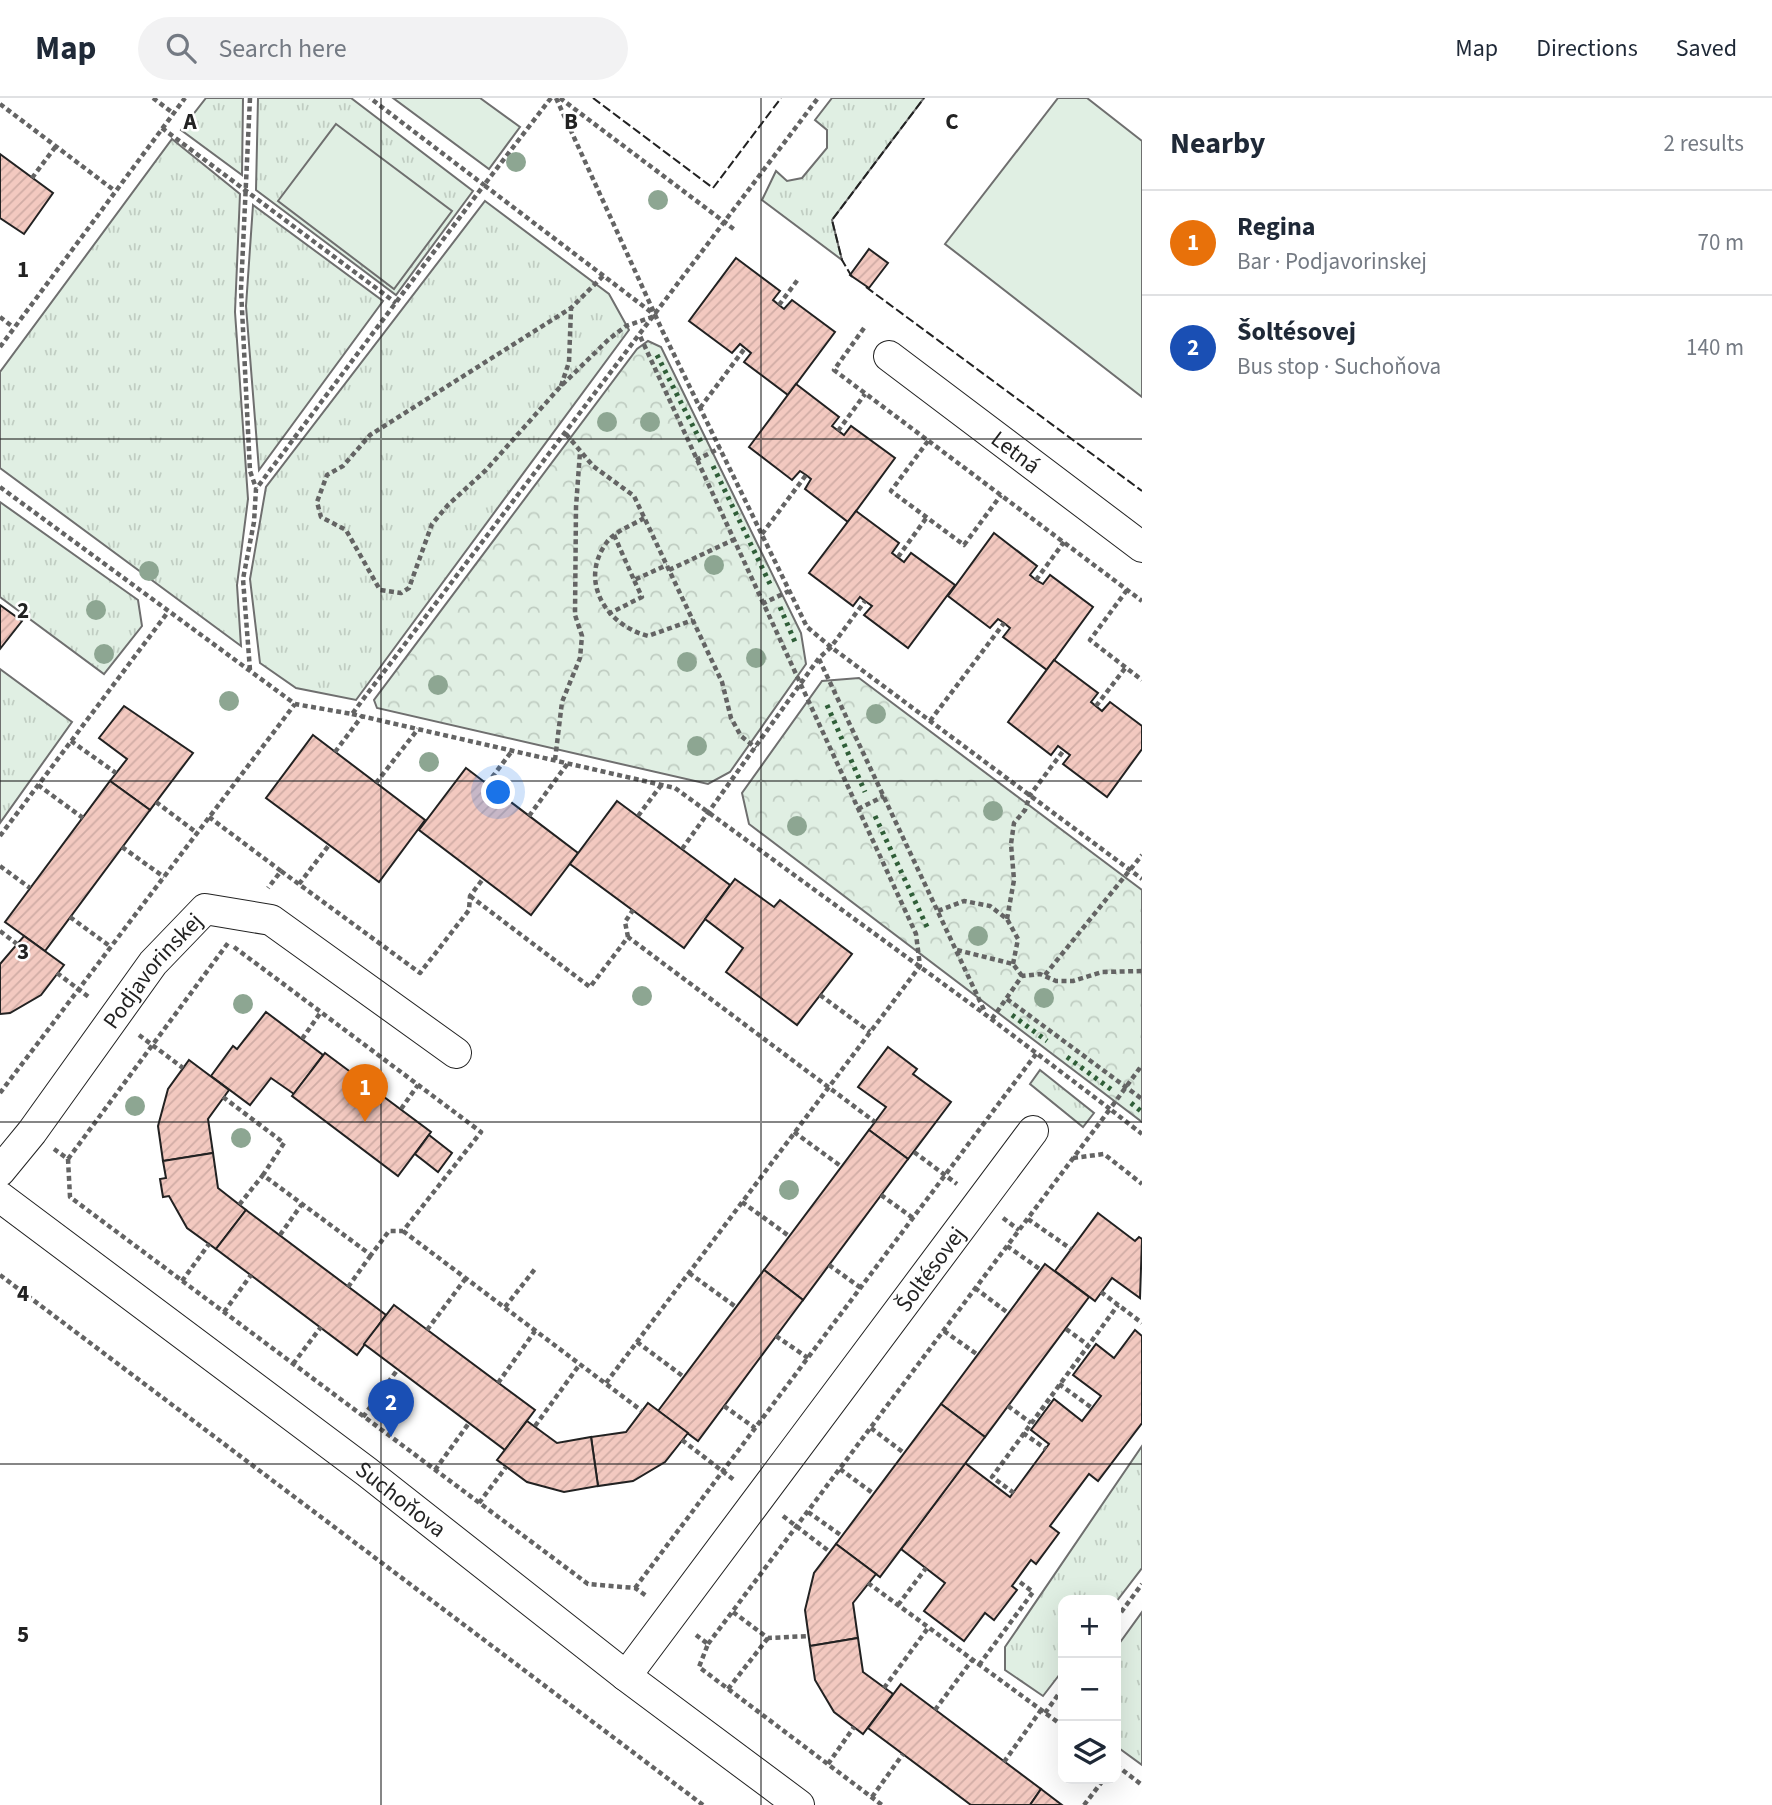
<!DOCTYPE html>
<html lang="en">
<head>
<meta charset="utf-8">
<style>
  body { margin:0; font-family:"Source Sans 3",sans-serif; background:#f2f2f3; color:#1f2937 }
  .controls { position:absolute; right:21px; bottom:21px; display:grid; overflow:hidden; border-radius:14px; box-shadow:0 7px 28px #0002 }
  .controls button { width:63px; height:63px; display:grid; place-items:center; padding:0; border:0; border-bottom:2px solid #e0e1e3; background:#fff; color:#1f2937; font:35px sans-serif }
  .you { position:absolute; left:499px; top:695px; width:24px; height:24px; margin:-18px; border:5px solid #fff; border-radius:50%; background:#1a73e8; box-shadow:0 0 0 10px #1a73e833 }
  .badge { display:grid; place-items:center; width:46px; height:46px; border-radius:50%; background:#1a73e8; color:#fff; font-size:23px; font-weight:700 }
  .pin { position:absolute; translate:-50% -58px; filter:drop-shadow(0 2px 4px #0008) }
  .pin::after { content:''; position:absolute; top:37px; width:24px; height:21px; background:inherit; clip-path:polygon(0 0,100% 0,50% 100%) }
  .list { margin:0; padding:0; list-style:none }
  h2 { display:flex; justify-content:space-between; align-items:center; height:91px; margin:0; padding:0 28px; font-size:30px }
  h2 small { font-size:23px; font-weight:400; color:#747a83 }
  .list li { display:grid; grid-template-columns:46px 1fr auto; gap:21px; align-items:center; box-sizing:border-box; height:105px; padding:0 28px; border-top:2px solid #e0e1e3 }
  .list b { display:block; font-size:26px; white-space:nowrap }
  .list p { margin:0; font-size:23px; white-space:nowrap; color:#747a83 }
  .list em { font-size:23px; font-style:normal; color:#747a83 }
  .icon { flex:none; width:38px; height:38px; fill:none; stroke:currentColor; stroke-width:2; stroke-linecap:round; stroke-linejoin:round }
  .map { position:relative; flex:none; width:1142px; height:1707px; overflow:hidden }
  header { display:flex; align-items:center; gap:42px; box-sizing:border-box; height:98px; padding:0 35px; background:#fff; border-bottom:2px solid #e0e1e3 }
  header strong { font-size:33px }
  nav { display:flex; gap:38px; margin-inline-start:auto; font-size:24px }
  .search { width:490px; height:63px; background:#f2f2f3; display:flex; align-items:center; gap:18px; box-sizing:border-box; padding:0 24px; border-radius:38px; color:#747a83; font-size:26px }
  main { display:flex }
  aside { flex:1; background:#fff }
  .map>svg:first-child { display:block }
</style>
</head>
<body>
<header>
<strong>Map</strong>
<div class="search"><svg class="icon" aria-label="search" viewBox="0 0 24 24"><circle cx="10" cy="10" r="6"/><path d="M15 15l6 6"/></svg>Search here</div>
<nav><a>Map</a><a>Directions</a><a>Saved</a></nav>
</header>
<main>
<div class="map">
<svg width="1142" height="1707" viewBox="0 0 1142 1707">
  <defs>
    <pattern id="grass-tufts" width="24" height="20" patternUnits="userSpaceOnUse" patternTransform="scale(1.75)"><rect width="24" height="20" fill="#e0efe3"/><path d="M3 7l-1-3M5 7V3M7 7l1-3M15 17l-1-3M17 17v-4M19 17l1-3" fill="none" stroke="#c0cdc2"/></pattern>
    <pattern id="park-crowns" width="20" height="18" patternUnits="userSpaceOnUse" patternTransform="scale(1.75)"><rect width="20" height="18" fill="#e0efe3"/><path d="M2 6a3 3 0 1 1 6 0M12 15a3 3 0 1 1 6 0" fill="none" stroke="#c0cdc2"/></pattern>
    <pattern id="building-hatch" width="6" height="6" patternUnits="userSpaceOnUse" patternTransform="scale(1.75)"><rect width="6" height="6" fill="#f3c9c0"/><path d="M-1 1l2-2M0 6l6-6M5 7l2-2" fill="none" stroke="#d0aca5"/></pattern>
  </defs>
  <rect width="100%" height="100%" fill="#fff"/>
  <g fill="url(#grass-tufts)" stroke="#6f6f6f" stroke-width="2">
    <polygon points="206,0 243,0 242,77 181,32"/>
    <polygon points="258,0 351,0 473,93 396,197 256,92"/>
    <polygon points="832,0 924,0 832,122 842,162 762,102 776,73 787,83 802,80 827,50 827,32 815,22"/>
    <polygon points="172,41 240,96 235,214 248,401 237,487 241,548 0,370 0,274"/>
    <polygon points="485,103 609,196 629,232 356,602 296,590 260,565 250,481 266,389"/>
    <polygon points="253,107 383,203 259,372 246,208"/>
    <polygon points="0,404 138,502 142,528 104,576 0,499"/>
    <polygon points="0,571 72,624 0,725"/>
    <polygon points="1040,972 1094,1015 1083,1029 1030,986"/>
    <polygon points="1142,1348 1142,1470 1116,1504 1063,1502 1063,1572 1043,1598 1005,1572 1005,1549"/>
    <polygon points="1142,1514 1142,1667 1116,1648 1116,1550"/>
  </g>
  <g fill="url(#park-crowns)" stroke="#6f6f6f" stroke-width="2">
    <polygon points="648,243 661,249 801,535 806,566 730,674 708,686 377,610 374,602 637,251"/>
    <polygon points="859,580 1142,792 1142,1024 749,726 742,695 822,583"/>
  </g>
  <g fill="#e0efe3" stroke="#6f6f6f" stroke-width="2">
    <polygon points="393,0 480,0 520,29 489,71"/>
    <polygon points="1058,0 1087,0 1142,43 1142,299 945,146"/>
    <polygon points="336,26 452,113 394,191 278,103"/>
  </g>
  <g fill="url(#building-hatch)" stroke="#222" stroke-width="2">
    <polygon points="0,56 53,95 24,136 0,120"/>
    <polygon points="869,151 888,165 869,190 850,177"/>
    <polygon points="736,160 780,193 773,202 779,207 784,211 792,202 835,234 788,297 744,264 751,255 740,246 732,255 689,223"/>
    <polygon points="796,286 839,319 832,328 844,337 851,328 895,360 848,424 805,391 811,381 806,377 800,373 792,382 749,349"/>
    <polygon points="856,413 899,445 892,455 904,464 911,455 955,487 908,550 864,517 872,508 865,503 860,499 853,508 809,475"/>
    <polygon points="994,435 1037,468 1030,477 1036,482 1043,486 1050,477 1093,509 1047,572 1003,539 1010,530 1004,525 998,521 990,530 948,498"/>
    <polygon points="0,507 22,523 0,551"/>
    <polygon points="1054,562 1098,595 1091,604 1102,613 1110,604 1142,628 1142,651 1107,699 1063,666 1070,657 1058,648 1051,657 1008,624"/>
    <polygon points="124,608 193,655 150,712 110,683 127,661 99,640"/>
    <polygon points="313,637 425,722 379,784 266,700"/>
    <polygon points="466,670 578,755 531,817 419,732"/>
    <polygon points="110,683 150,712 45,853 5,824"/>
    <polygon points="617,703 730,787 684,850 570,766"/>
    <polygon points="735,781 774,809 780,802 852,856 797,927 726,874 743,850 705,821"/>
    <polygon points="24,838 64,867 41,897 10,915 0,916 0,866"/>
    <polygon points="266,914 323,957 294,996 271,980 250,1007 211,978 233,948 237,951"/>
    <polygon points="888,949 917,971 913,976 951,1004 908,1061 869,1032 886,1009 858,989"/>
    <polygon points="325,955 431,1034 398,1078 292,998"/>
    <polygon points="189,962 229,992 208,1021 213,1055 163,1063 158,1028 168,991"/>
    <polygon points="869,1032 908,1061 803,1202 764,1172"/>
    <polygon points="429,1037 452,1055 438,1074 415,1056"/>
    <polygon points="213,1055 218,1090 246,1112 216,1151 187,1130 169,1098 163,1099 160,1081 166,1080 163,1063"/>
    <polygon points="246,1112 386,1217 357,1257 216,1151"/>
    <polygon points="1098,1115 1135,1143 1139,1139 1142,1141 1140,1200 1112,1180 1095,1203 1055,1173"/>
    <polygon points="1045,1166 1089,1199 985,1339 941,1306"/>
    <polygon points="764,1172 803,1202 698,1343 658,1313"/>
    <polygon points="394,1207 535,1312 505,1352 364,1246"/>
    <polygon points="1135,1232 1142,1238 1142,1325 1098,1383 1089,1376 1050,1428 1059,1435 1036,1466 1031,1462 1012,1488 1017,1492 994,1522 985,1515 964,1543 924,1513 945,1485 901,1451 965,1365 1010,1399 1049,1346 1031,1332 1054,1301 1082,1323 1101,1298 1073,1277 1096,1246 1114,1260"/>
    <polygon points="648,1305 688,1335 665,1364 633,1383 598,1388 591,1339 626,1334"/>
    <polygon points="941,1306 985,1339 880,1479 836,1446"/>
    <polygon points="527,1323 557,1345 591,1339 598,1388 564,1394 527,1384 497,1362"/>
    <polygon points="836,1446 876,1476 853,1505 858,1540 810,1548 805,1512 814,1475"/>
    <polygon points="858,1540 863,1574 893,1596 863,1636 834,1614 815,1582 810,1548"/>
    <polygon points="901,1586 1041,1691 1030,1707 971,1707 868,1630"/>
    <polygon points="1041,1691 1062,1707 1030,1707"/>
  </g>
  <g fill="none" stroke-linecap="round" stroke-linejoin="round">
    <defs>
      <g id="street">
        <path id="s1" d="M889,258L1142,449"/>
        <path id="s2" d="M0,1073L32,1034L153,865L205,811L271,822L456,955"/>
        <path id="s3" d="M0,1099L367,1374L626,1578L799,1707"/>
        <path id="s4" d="M626,1578L1033,1033"/>
      </g>
    </defs>
    <use href="#street" stroke="#222" stroke-width="32"/>
    <g stroke="#646464" stroke-width="4.5" stroke-dasharray="5 3.5" stroke-linecap="butt">
      <polyline points="153,0 173,15"/>
      <polyline points="250,0 241,191 250,373 256,390"/>
      <polyline points="551,0 484,87 655,217"/>
      <polyline points="556,0 662,232 807,529 831,549 865,503"/>
      <polyline points="560,0 735,132"/>
      <polyline points="0,6 115,93"/>
      <polyline points="162,30 396,205"/>
      <polyline points="32,80 56,48"/>
      <polyline points="603,178 571,210 370,337 343,368 327,377 317,404 321,419 346,432 380,492 401,495 409,490 432,426 448,407 486,372 560,289 609,241 626,228 655,218"/>
      <polyline points="779,207 799,180"/>
      <polyline points="0,219 13,229"/>
      <polyline points="864,230 834,272 1142,503"/>
      <polyline points="0,249 185,0"/>
      <polyline points="561,288 569,264 571,211"/>
      <polyline points="700,310 745,250"/>
      <polyline points="838,333 865,296"/>
      <polyline points="566,336 593,368 634,398 722,584 731,620 741,638 756,650"/>
      <polyline points="928,343 891,393 964,447 1001,397"/>
      <polyline points="696,362 720,350"/>
      <polyline points="0,389 295,606 352,616 818,0"/>
      <path d="M644,420C633,427 615,433 607,444C578,483 606,527 648,538L693,522"/>
      <polyline points="762,436 806,377"/>
      <polyline points="614,437 634,482 667,467"/>
      <polyline points="898,459 927,419"/>
      <polyline points="669,472 733,442"/>
      <polyline points="1036,482 1064,444"/>
      <polyline points="1127,492 1090,542 1142,582"/>
      <polyline points="762,506 789,493"/>
      <polyline points="608,516 642,499 634,482"/>
      <polyline points="819,561 985,914"/>
      <polyline points="250,572 243,481 254,424 256,391 484,87 370,0"/>
      <polyline points="1096,608 1126,569"/>
      <polyline points="352,616 675,690 986,917 1110,1011 1142,967"/>
      <polyline points="930,623 1004,525"/>
      <polyline points="71,643 116,675"/>
      <polyline points="335,654 362,618"/>
      <polyline points="555,662 562,604 580,560 582,538 575,517 576,409 580,354"/>
      <polyline points="376,685 418,631"/>
      <polyline points="487,686 512,653"/>
      <polyline points="38,687 83,720"/>
      <polyline points="156,704 197,735"/>
      <polyline points="858,711 884,698"/>
      <polyline points="529,718 568,665"/>
      <polyline points="638,718 662,686"/>
      <polyline points="209,719 281,773 268,790"/>
      <polyline points="0,738 168,514"/>
      <polyline points="122,749 164,779"/>
      <polyline points="682,751 819,560 831,549 1142,781"/>
      <polyline points="0,768 30,790"/>
      <polyline points="281,773 420,875 469,812 470,798 483,781"/>
      <polyline points="299,786 329,747"/>
      <polyline points="470,798 590,889 628,839 875,1024"/>
      <polyline points="938,813 964,803 990,808 1007,821 1018,841 1013,866"/>
      <polyline points="70,819 111,849"/>
      <polyline points="1007,821 1014,782 1011,746 1014,725 1025,712 1030,697 1064,652"/>
      <polyline points="0,833 17,846"/>
      <polyline points="628,839 625,824 633,812"/>
      <polyline points="234,849 481,1034 403,1133 389,1133 371,1157 263,1077 239,1107"/>
      <polyline points="957,852 1013,866 1022,878"/>
      <polyline points="57,875 90,900"/>
      <polyline points="1045,877 1142,757"/>
      <polyline points="820,897 870,934"/>
      <polyline points="1007,901 1142,1001"/>
      <polyline points="992,921 1022,878 1040,876 1056,883 1073,883 1102,874 1142,873"/>
      <polyline points="139,937 183,970"/>
      <polyline points="302,941 321,914"/>
      <polyline points="0,995 295,606"/>
      <polyline points="223,999 284,1045 263,1077"/>
      <polyline points="401,1011 418,987"/>
      <polyline points="794,1034 842,1069"/>
      <polyline points="54,1051 68,1061 70,1099 588,1486 635,1490 648,1499"/>
      <polyline points="914,1054 957,1086"/>
      <polyline points="1073,1060 1104,1056 1142,1086"/>
      <polyline points="68,1061 228,845"/>
      <polyline points="881,1097 913,1120"/>
      <polyline points="742,1104 789,1138"/>
      <polyline points="1003,1120 1019,1132"/>
      <polyline points="1028,1121 1071,1151"/>
      <polyline points="403,1133 642,1313"/>
      <polyline points="280,1137 302,1106"/>
      <polyline points="1007,1148 1041,1172"/>
      <polyline points="829,1167 861,1190"/>
      <polyline points="689,1175 736,1209"/>
      <polyline points="0,1177 703,1707"/>
      <polyline points="182,1183 209,1146"/>
      <polyline points="348,1189 371,1157"/>
      <polyline points="975,1190 1008,1215"/>
      <polyline points="1101,1194 1142,1225"/>
      <polyline points="505,1209 535,1171"/>
      <polyline points="224,1214 251,1177"/>
      <polyline points="1066,1231 1088,1247"/>
      <polyline points="427,1232 466,1180"/>
      <polyline points="944,1233 978,1257"/>
      <polyline points="776,1238 808,1260"/>
      <polyline points="637,1244 684,1279"/>
      <polyline points="293,1266 321,1229"/>
      <polyline points="498,1285 535,1233"/>
      <polyline points="606,1285 920,868 916,836 640,238"/>
      <polyline points="1059,1286 1092,1310"/>
      <polyline points="724,1308 755,1330"/>
      <polyline points="1008,1308 1031,1325"/>
      <polyline points="363,1319 398,1271"/>
      <polyline points="535,1328 580,1266"/>
      <polyline points="871,1330 904,1355"/>
      <polyline points="1023,1335 1046,1351"/>
      <polyline points="682,1342 734,1382"/>
      <polyline points="840,1371 874,1396"/>
      <polyline points="435,1372 469,1325"/>
      <polyline points="1014,1395 992,1379 1118,1207"/>
      <polyline points="479,1405 506,1369"/>
      <polyline points="808,1414 842,1438"/>
      <polyline points="783,1418 830,1454"/>
      <polyline points="868,1485 1063,1628"/>
      <polyline points="635,1490 1036,956"/>
      <polyline points="898,1507 926,1470"/>
      <polyline points="733,1514 768,1540 809,1538"/>
      <polyline points="1116,1521 1142,1486"/>
      <polyline points="696,1537 708,1546 699,1569 882,1707"/>
      <polyline points="708,1546 1110,1011 1142,1036"/>
      <polyline points="979,1567 1033,1494 1017,1482"/>
      <polyline points="884,1590 928,1530"/>
      <polyline points="728,1591 768,1540"/>
      <polyline points="935,1612 972,1562"/>
      <polyline points="1045,1615 1063,1590"/>
      <polyline points="1004,1664 1041,1612"/>
      <polyline points="828,1666 854,1629"/>
      <polyline points="1116,1667 1142,1687"/>
      <polyline points="872,1699 903,1656"/>
      <polyline points="1084,1707 1104,1681"/>
    </g>
    <use href="#street" stroke="#fff" stroke-width="30"/>
    <g stroke="#2f5e38" stroke-width="5" stroke-dasharray="3.5 5" stroke-linecap="butt">
      <polyline points="657,257 703,348"/>
      <polyline points="713,368 771,488"/>
      <polyline points="780,509 795,544"/>
      <polyline points="827,607 865,694"/>
      <polyline points="875,718 928,831"/>
      <polyline points="1012,917 1047,943"/>
      <polyline points="1067,959 1112,992"/>
      <polyline points="1131,1005 1142,1014"/>
    </g>
    <g stroke="#222" stroke-width="2" stroke-dasharray="9 3.5" stroke-linecap="butt">
      <polyline points="593,0 713,90 781,0"/>
      <polyline points="852,179 842,162 832,122 924,0"/>
      <polyline points="866,189 1142,393"/>
    </g>
  </g>
  <g fill="#8da692">
    <circle cx="516" cy="64" r="10"/>
    <circle cx="658" cy="102" r="10"/>
    <circle cx="607" cy="324" r="10"/>
    <circle cx="650" cy="324" r="10"/>
    <circle cx="714" cy="467" r="10"/>
    <circle cx="149" cy="473" r="10"/>
    <circle cx="96" cy="512" r="10"/>
    <circle cx="104" cy="556" r="10"/>
    <circle cx="756" cy="560" r="10"/>
    <circle cx="687" cy="564" r="10"/>
    <circle cx="438" cy="587" r="10"/>
    <circle cx="229" cy="603" r="10"/>
    <circle cx="876" cy="616" r="10"/>
    <circle cx="697" cy="648" r="10"/>
    <circle cx="429" cy="664" r="10"/>
    <circle cx="993" cy="713" r="10"/>
    <circle cx="797" cy="728" r="10"/>
    <circle cx="978" cy="838" r="10"/>
    <circle cx="642" cy="898" r="10"/>
    <circle cx="1044" cy="900" r="10"/>
    <circle cx="243" cy="906" r="10"/>
    <circle cx="135" cy="1008" r="10"/>
    <circle cx="241" cy="1040" r="10"/>
    <circle cx="789" cy="1092" r="10"/>
  </g>
  <path fill="none" stroke="#222" stroke-width="2" stroke-opacity="0.55" d="M381,0V1707M761,0V1707M0,341H1142M0,683H1142M0,1024H1142M0,1366H1142"/>
  <g text-anchor="middle" dominant-baseline="central" stroke-width="5" stroke-linejoin="round" paint-order="stroke">
    <g font-size="23" fill="#222" stroke="#fff">
      <text stroke="none"><textPath href="#s1" startOffset="159">Letná</textPath></text>
      <text stroke="none"><textPath href="#s2" startOffset="252">Podjavorinskej</textPath></text>
      <text stroke="none"><textPath href="#s4" startOffset="508">Šoltésovej</textPath></text>
      <text stroke="none"><textPath href="#s3" startOffset="502">Suchoňova</textPath></text>
    </g>
  </g>
  <g font-size="23" text-anchor="middle" font-weight="bold" fill="#222" stroke="#fff" stroke-width="5" stroke-linejoin="round" paint-order="stroke">
    <text x="190" y="31">A</text>
    <text x="571" y="31">B</text>
    <text x="952" y="31">C</text>
    <text x="23" y="179">1</text>
    <text x="23" y="520">2</text>
    <text x="23" y="861">3</text>
    <text x="23" y="1203">4</text>
    <text x="23" y="1544">5</text>
  </g>
</svg>
<div class="controls">
<button>+</button>
<button>−</button>
<button><svg class="icon" aria-label="layers" viewBox="0 0 24 24"><path d="M12 4l9 5-9 5-9-5zM3 14l9 5 9-5"/></svg></button>
</div>
<div class="you"></div>
<div class="pin badge" style="left:365px;top:1024px;background:#e8710a">1</div>
<div class="pin badge" style="left:391px;top:1339px;background:#1a4fb4">2</div>
</div>
<aside>
<h2>Nearby<small>2 results</small></h2>
<ul class="list">
<li><span class="badge" style="background:#e8710a">1</span><div><b>Regina</b><p>Bar · Podjavorinskej</p></div><em>70 m</em></li>
<li><span class="badge" style="background:#1a4fb4">2</span><div><b>Šoltésovej</b><p>Bus stop · Suchoňova</p></div><em>140 m</em></li>
</ul>
</aside>
</main>
</body>
</html>
